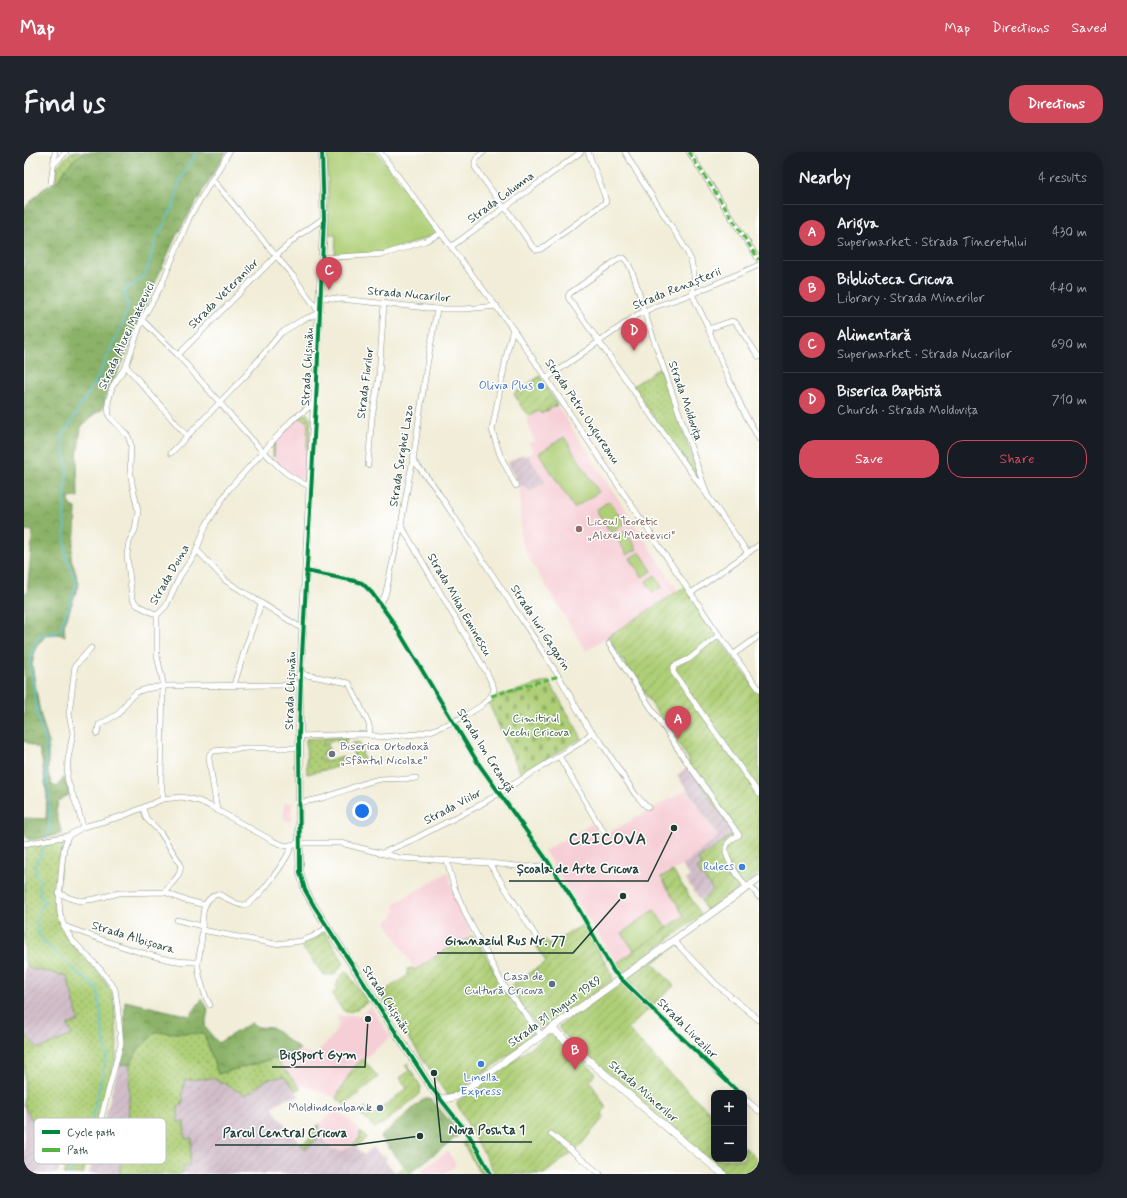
<!DOCTYPE html>
<html lang="en">
<head>
<meta charset="utf-8">
<style>
  body { margin:0; font-family:Mynerve,sans-serif; background:#20242c; color:#f1f3f6 }
  .controls { position:absolute; right:12px; bottom:12px; display:grid; overflow:hidden; border-radius:8px; box-shadow:0 2px 10px #0003 }
  .controls button { width:36px; height:36px; display:grid; place-items:center; padding:0; border:0; border-bottom:1px solid #363941; background:#171b24; color:#f1f3f6; font:20px sans-serif }
  .you { position:absolute; left:338px; top:659px; width:14px; height:14px; margin:-10px; border:3px solid #fff; border-radius:50%; background:#1a73e8; box-shadow:0 0 0 6px #1a73e833 }
  .badge { display:grid; place-items:center; width:26px; height:26px; border-radius:50%; background:#d1495b; color:#fff; font-size:13px; font-weight:700 }
  .pin { position:absolute; translate:-50% -33px; filter:drop-shadow(0 1px 2px #0008) }
  .pin::after { content:''; position:absolute; top:21px; width:14px; height:12px; background:inherit; clip-path:polygon(0 0,100% 0,50% 100%) }
  .list { margin:0; padding:0; list-style:none }
  h2 { display:flex; justify-content:space-between; align-items:center; height:52px; margin:0; padding:0 16px; font-size:17px }
  h2 small { font-size:13px; font-weight:400; color:#9ea1a6 }
  .list li { display:grid; grid-template-columns:26px 1fr auto; gap:12px; align-items:center; box-sizing:border-box; height:56px; padding:0 16px; border-top:1px solid #363941 }
  .list b { display:block; font-size:15px; white-space:nowrap }
  .list p { margin:0; font-size:13px; white-space:nowrap; color:#9ea1a6 }
  .list em { font-size:13px; font-style:normal; color:#9ea1a6 }
  .actions { display:flex; gap:8px; padding:12px 16px }
  .actions a { flex:1; padding:9px 0; border:1px solid #d1495b; border-radius:16px; text-align:center; font-size:14px; color:#d1495b }
  .actions .main { background:#d1495b; color:#fff }
  .map { position:relative; flex:none; width:735px; height:1022px; overflow:hidden; border-radius:16px }
  header { display:flex; align-items:center; gap:24px; box-sizing:border-box; height:56px; padding:0 20px; background:#d1495b; color:#fff }
  header strong { font-size:19px }
  nav { display:flex; gap:22px; margin-inline-start:auto; font-size:14px }
  .intro { display:flex; align-items:center; justify-content:space-between; box-sizing:border-box; height:96px; padding:0 24px }
  h1 { margin:0; font-size:28px }
  .button { padding:10px 18px; border-radius:16px; background:#d1495b; color:#fff; font-size:14px; font-weight:700 }
  main { display:flex; gap:24px; padding:0 24px }
  aside { flex:1; background:#171b24; border-radius:16px; box-shadow:0 2px 10px #0003 }
  .map>svg:first-child { display:block }
</style>
</head>
<body>
<header>
<strong>Map</strong>
<nav><a>Map</a><a>Directions</a><a>Saved</a></nav>
</header>
<div class="intro"><h1>Find us</h1><a class="button">Directions</a></div>
<main>
<div class="map">
<svg width="735" height="1022" viewBox="0 0 735 1022">
  <defs>
    <pattern id="industrial-furrows" width="10" height="10" patternUnits="userSpaceOnUse"><rect width="10" height="10" fill="#d1bdc9"/><path d="M-1 1l2-2M0 10L10 0M9 11l2-2" fill="none" stroke="#b3a3ad"/></pattern>
    <pattern id="grass-dots" width="8" height="8" patternUnits="userSpaceOnUse"><rect width="8" height="8" fill="#afcf77"/><path d="M2 2h.1M6 6h.1" fill="none" stroke="#8ea962" stroke-width="1.8" stroke-linecap="round"/></pattern>
    <pattern id="forest-crowns" width="20" height="18" patternUnits="userSpaceOnUse"><rect width="20" height="18" fill="#8bb268"/><path d="M2 6a3 3 0 1 1 6 0M12 15a3 3 0 1 1 6 0" fill="none" stroke="#719256"/></pattern>
    <pattern id="cemetery-stones" width="16" height="16" patternUnits="userSpaceOnUse"><rect width="16" height="16" fill="#afcf77"/><path d="M2 7V4a2 2 0 0 1 4 0v3zM10 15v-3a2 2 0 0 1 4 0v3z" fill="#8ea962"/></pattern>
    <pattern id="garden-furrows" width="10" height="10" patternUnits="userSpaceOnUse"><rect width="10" height="10" fill="#afcf77"/><path d="M-1 1l2-2M0 10L10 0M9 11l2-2" fill="none" stroke="#8ea962"/></pattern>
  </defs>
  <rect width="100%" height="100%" fill="#fff"/>
  <filter id="ink" filterUnits="userSpaceOnUse"><feTurbulence type="fractalNoise" baseFrequency=".025" numOctaves="2"/><feDisplacementMap in="SourceGraphic" scale="8" xChannelSelector="R" yChannelSelector="G"/><feConvolveMatrix kernelMatrix="1 2 1 2 8 2 1 2 1" color-interpolation-filters="sRGB"/></filter>
  <filter id="wash" filterUnits="userSpaceOnUse"><feTurbulence type="fractalNoise" baseFrequency=".012" numOctaves="4" result="noise"/><feDisplacementMap in="SourceGraphic" scale="16" xChannelSelector="R" yChannelSelector="G"/><feGaussianBlur stdDeviation="0.9" result="paint"/><feColorMatrix in="noise" values="0 0 0 0 0 0 0 0 0 0 0 0 0 0 0 0 0 1.4 0 .05"/><feComposite in="paint" operator="in"/></filter>
  <g filter="url(#wash)">
    <rect width="100%" height="100%" fill="#f1edd8"/>
    <g fill="#f6cfd6">
      <polygon points="533,253 654,439 562,499 506,408 497,389 496,333 503,336 505,340 521,330 504,303 509,299 504,291 510,289 502,266 515,259 517,262"/>
      <polygon points="276,265 284,270 281,326 273,325 259,316 250,305 251,291"/>
      <polygon points="662,638 694,684 658,714 637,725 661,764 593,812 520,699 569,671 577,685"/>
      <polygon points="260,651 268,651 268,669 260,668"/>
      <polygon points="424,720 427,733 448,784 437,791 435,789 391,818 362,770 367,766 372,759 370,752"/>
      <polygon points="347,855 367,885 331,914 312,946 278,933 276,936 255,909 275,898 292,904 296,897 308,885 315,872 313,864 326,864 332,863 334,865"/>
      <polygon points="312,958 326,968 336,980 336,986 320,999 308,997 296,984 295,972"/>
      <polygon points="424,1000 432,1013 431,1014 419,1022 415,1021 413,1022 400,1022 397,1017"/>
    </g>
    <g fill="url(#industrial-furrows)">
      <polygon points="499,302 500,304 504,303 521,330 505,340 503,336 496,333 483,311"/>
      <polygon points="665,614 710,681 674,708 678,713 673,717 689,738 677,749 662,728 666,724 658,714 694,684 653,623"/>
      <polygon points="0,808 5,816 43,824 55,870 48,883 14,897 0,881"/>
      <polygon points="106,912 104,978 95,1022 65,1022 95,914"/>
      <polygon points="260,924 276,944 272,946 265,945 249,954 250,959 281,997 296,984 308,997 320,999 329,992 339,1003 349,995 357,1004 360,1002 363,1007 361,1009 371,1020 369,1022 157,1022 161,1014 168,987 161,988 160,970 154,970 154,954 159,946 157,941 160,934 160,928 189,926 222,943 242,928"/>
      <polygon points="0,954 29,1003 35,1005 40,1005 33,1022 0,1022"/>
    </g>
    <g fill="url(#grass-dots)" stroke="#678656">
      <path d="M47,0H61C54,4 48,9 43,15C38,21 37,26 31,31L33,14Z"/>
      <polygon points="636,215 676,327 675,328 608,235"/>
      <polygon points="323,585 321,593 319,592 317,595 319,596 317,597 315,596 313,588 299,591 300,593 304,592 305,598 299,599 300,604 296,605 296,607 300,607 301,610 319,605 317,614 283,622 282,587"/>
      <polygon points="336,590 340,609 331,611 328,591"/>
      <polygon points="40,686 32,754 43,787 77,823 87,839 90,848 93,890 92,905 72,976 63,999 59,1002 35,1005 29,1003 0,954 0,881 14,897 48,883 44,873 55,869 43,824 5,816 0,808 1,693"/>
      <polygon points="132,880 180,882 194,922 251,906 276,936 272,939 260,924 242,928 222,943 189,926 160,928 160,934 158,941 159,946 159,953 154,954 154,970 160,970 161,987 168,986 165,1013 161,1014 157,1022 95,1022 104,978 106,912 114,898"/>
      <polygon points="295,972 296,984 281,997 276,991 280,991 283,989"/>
      <polygon points="442,988 443,989 462,1022 456,1022 439,991"/>
      <path d="M62,1011L59,1022H40C45,1010 50,1012 62,1011Z"/>
    </g>
    <g fill="url(#forest-crowns)" stroke="#55784e">
      <polygon points="61,0 202,0 151,86 115,167 102,203 83,240 79,257 69,263 57,275 53,305 54,345 45,346 46,354 52,356 51,381 47,406 55,431 40,474 41,484 33,482 22,483 12,495 8,513 16,561 24,588 24,621 28,633 34,635 39,626 41,626 46,642 34,650 32,660 38,682 8,688 4,687 0,682 0,666 22,667 23,644 18,608 15,597 0,589 0,441 3,441 9,379 0,378 0,56 18,38 36,27 42,16 51,6"/>
      <polygon points="178,847 184,857 181,875 194,891 227,871 234,875 248,876 276,897 255,909 251,906 194,922 180,882 132,880 114,898 106,912 95,914 100,893 101,849 166,864"/>
      <polygon points="401,946 408,948 436,982 386,1021 356,985"/>
    </g>
    <polygon fill="url(#cemetery-stones)" stroke="#678656" points="524,529 526,531 558,586 497,622 464,550 468,546"/>
    <g fill="#afcf77" stroke="#678656">
      <polygon points="302,0 353,0 415,81 364,100 311,104 312,83 304,83 304,34"/>
      <polygon points="540,285 575,340 550,356 515,301"/>
      <polygon points="585,349 601,372 587,381 572,358"/>
      <polygon points="601,379 613,397 603,403 592,385"/>
      <polygon points="616,400 628,419 618,425 606,406"/>
      <polygon points="631,423 638,435 629,441 622,429"/>
      <polygon points="630,758 643,777 611,800 598,781"/>
    </g>
    <g fill="url(#garden-furrows)" stroke="#678656">
      <polygon points="516,224 533,253 517,262 515,259 505,264 500,259 490,242"/>
      <polygon points="283,262 287,267 283,330 281,330 280,326 281,326 284,270 275,265 251,290 250,305 249,305 249,289 275,264"/>
      <polygon points="662,434 694,486 735,541 735,722 683,759 677,749 689,738 673,717 678,713 674,708 710,681 665,614 664,606 583,485"/>
      <polygon points="649,719 677,762 675,765 598,821 595,821 590,813 660,764 637,725"/>
      <polygon points="560,772 589,825 587,829 520,878 516,878 485,835 522,810 512,793 517,789 522,788 526,793"/>
      <polygon points="299,781 302,781 320,811 310,823 300,823 283,801 278,796 279,793"/>
      <polygon points="448,784 453,788 477,832 513,882 433,941 423,943 354,840 362,838 384,823 383,817 389,816 391,818 436,788 437,791"/>
      <polygon points="649,793 652,794 629,811 650,834 629,853 619,845 610,833 605,831 602,827"/>
      <path d="M322,819L344,850C321,864 322,865 308,842L313,838L312,835L315,826Z"/>
      <polygon points="596,831 599,831 625,857 604,877 647,923 690,964 690,1007 720,1007 720,994 735,1010 735,1022 704,1022 696,1017 539,882 535,876 535,874"/>
      <polygon points="527,881 572,921 566,929 582,956 578,961 580,965 555,995 520,1022 471,1022 436,958 433,952 434,949"/>
      <polygon points="339,907 354,925 321,953 312,946 329,916"/>
      <polygon points="385,911 385,915 397,935 396,942 357,973 351,976 335,961 341,955 349,963 383,936 376,926 385,919 381,913"/>
      <polygon points="336,980 342,984 342,986 332,995 329,992 336,986"/>
      <polygon points="381,1014 386,1021 386,1022 371,1022"/>
    </g>
    <g fill="none" stroke-linecap="round" stroke-linejoin="round">
      <g stroke="#5dc4da" stroke-width="1.5">
        <polyline points="23,686 26,674 25,642 22,622 22,590 14,567 6,513 8,498 13,488 19,482 30,481 36,478 53,432 42,406 40,358 43,315 38,285 73,227 98,173 104,156 100,138 111,132 122,121 133,85 152,49 155,30 173,0"/>
        <path d="M22,690L18,702L12,709L11,720L16,729C13,737 15,743 21,749C0,778 21,791 41,809C52,819 63,828 74,838L79,882L83,904L62,991L55,1003"/>
        <polyline points="45,1022 53,1006"/>
      </g>
    </g>
  </g>
  <g filter="url(#ink)">
    <g fill="none" stroke-linecap="round" stroke-linejoin="round">
      <defs>
        <g id="street">
          <polyline points="356,0 489,177 695,483 735,537"/>
          <path d="M460,0C454,4 450,7 451,15L480,56"/>
          <polyline points="601,0 615,24 660,94 667,108 670,123 670,131 668,142 682,171 698,212 720,260 735,287"/>
          <polyline points="665,0 735,108"/>
          <polyline points="29,13 42,0"/>
          <polyline points="27,30 31,0"/>
          <polyline points="481,55 508,94 513,98 517,97 582,50 580,42 564,0"/>
          <polyline points="428,94 557,0"/>
          <polyline points="298,106 361,102 401,89 418,81"/>
          <polyline points="297,145 413,157 441,157 473,154"/>
          <path d="M118,168L154,203L239,300C245,303 249,310 255,315C264,324 276,330 287,335"/>
          <polyline points="489,177 484,196 468,278 476,303 492,334"/>
          <polyline points="684,177 708,169 712,171 735,205"/>
          <polyline points="154,203 256,100 274,84 300,66"/>
          <polyline points="102,214 163,284"/>
          <polyline points="523,226 613,163 630,155 668,142 735,113"/>
          <polyline points="147,301 222,223 257,181 278,168 296,161 269,124 188,27"/>
          <polyline points="389,308 410,334 512,489 537,528 563,574 577,590 611,642 622,654 625,655"/>
          <polyline points="344,313 348,265 355,224 360,151"/>
          <path d="M684,345L620,159C617,147 609,114 600,106H596L546,141L544,144L545,147L724,401"/>
          <polyline points="173,398 202,429 279,477"/>
          <polyline points="282,419 331,429 338,431 348,441 369,470 454,611 525,711 553,754 590,820 715,941"/>
          <polyline points="667,441 735,393"/>
          <polyline points="355,451 361,444 377,373 385,327 389,308 402,219 413,157"/>
          <polyline points="133,463 113,453 108,446 103,403 105,390 111,378 114,359 108,331 106,315 107,293 104,284 85,264 84,251 88,235 102,214 118,168 137,134 166,64 205,0"/>
          <polyline points="133,463 142,454 156,424 171,402 182,373 205,337 268,268 292,250"/>
          <polyline points="133,463 133,504 139,530 137,629 139,647"/>
          <polyline points="695,483 665,507 650,514 649,520 735,642"/>
          <path d="M585,492L660,606L715,683C710,686 705,688 703,693C697,704 717,727 723,736"/>
          <polyline points="710,502 735,484"/>
          <polyline points="277,522 325,531 345,572 346,583"/>
          <polyline points="210,533 221,497 237,452"/>
          <polyline points="73,582 75,573 94,562 107,545 113,540 122,537 139,534 266,533 276,531"/>
          <polyline points="275,584 341,582 356,585 394,582 409,578 429,570 444,562 457,554 467,544 469,541 470,536 463,521 377,373"/>
          <polyline points="535,604 573,670 580,680"/>
          <path d="M275,650C302,649 326,634 352,628C367,624 377,629 392,626"/>
          <path d="M119,656L122,666L136,680L156,711C159,724 147,730 141,740"/>
          <polyline points="193,658 185,607 185,603 189,599 223,596 275,596"/>
          <polyline points="59,675 54,657 45,633 43,626 44,607 49,581 45,562 51,514 67,496"/>
          <polyline points="0,692 44,684 59,675 99,664 139,647 158,645 175,649 186,654 249,689 262,694 275,691 317,691 376,706 465,711 502,715 516,714 525,711"/>
          <polyline points="356,702 388,688 456,653 556,591 568,580"/>
          <polyline points="423,709 430,735 443,765 478,831 517,883"/>
          <polyline points="465,711 517,792"/>
          <polyline points="726,734 735,745"/>
          <polyline points="35,741 48,747 57,749 71,747 95,741 141,740 157,747 181,753"/>
          <polyline points="153,768 178,774"/>
          <path d="M40,774C67,784 92,793 119,801C137,806 154,811 174,810"/>
          <polyline points="178,778 251,792 277,789 290,784 304,775"/>
          <polyline points="649,788 693,833 735,868"/>
          <path d="M186,853C181,846 173,819 174,811C174,806 176,803 176,798C177,792 178,786 178,780C179,765 176,749 193,742C202,744 210,753 219,753C232,753 264,706 268,693"/>
          <polyline points="415,946 445,983 467,1022"/>
          <polyline points="720,946 735,959"/>
          <polyline points="527,982 576,1022"/>
          <polyline points="43,1009 51,1005 64,1004 68,1000 97,891 93,851 91,837 76,817 48,788 40,774 36,762 35,748 38,711 40,696 44,684"/>
        </g>
        <g id="secondary">
          <polyline points="298,0 300,66 276,531 275,680 276,720 281,738 290,754 407,935 415,946 421,947 433,944 735,727"/>
          <polyline points="523,879 531,879 533,881 661,991 699,1022"/>
        </g>
      </defs>
      <use href="#street" stroke="#889586" stroke-width="6"/>
      <use href="#secondary" stroke="#889586" stroke-width="8"/>
      <use href="#street" stroke="#fff" stroke-width="5"/>
      <use href="#secondary" stroke="#fff" stroke-width="7"/>
      <g stroke="#55b346" stroke-width="3" stroke-dasharray="6 3" stroke-linecap="butt">
        <polyline points="665,0 735,108"/>
        <polyline points="467,544 535,524"/>
      </g>
      <defs>
        <g id="cycleway">
          <polyline points="298,0 300,66 292,250 277,522 275,584 276,720 281,738 290,754 407,935 445,983 467,1022"/>
          <polyline points="282,419 331,429 338,431 348,441 369,470 454,611 525,711 553,754 590,820 715,941"/>
        </g>
      </defs>
      <use href="#cycleway" stroke="#fff" stroke-width="6"/>
      <use href="#cycleway" stroke="#00873e" stroke-width="4"/>
    </g>
  </g>
  <g fill="#3f7fe0" stroke="#fff" stroke-width="1.5">
    <circle cx="517" cy="234" r="4"/>
    <circle cx="718" cy="715" r="4"/>
    <circle cx="457" cy="912" r="4"/>
  </g>
  <circle fill="#8d6e63" stroke="#fff" stroke-width="1.5" cx="555" cy="377" r="4"/>
  <circle fill="#6b7280" stroke="#fff" stroke-width="1.5" cx="308" cy="602" r="4"/>
  <g fill="#5c6f8a" stroke="#fff" stroke-width="1.5">
    <circle cx="528" cy="832" r="4"/>
    <circle cx="356" cy="956" r="4"/>
  </g>
  <g text-anchor="middle" dominant-baseline="central" stroke-width="3" stroke-linejoin="round" paint-order="stroke">
    <g font-size="12" fill="#1f3d34" stroke="#fff">
      <text transform="translate(477 46) rotate(-36)">Strada Columna</text>
      <text transform="translate(653 137) rotate(-22)">Strada Renașterii</text>
      <text transform="translate(200 142) rotate(-45)">Strada Veteranilor</text>
      <text transform="translate(385 143) rotate(5)">Strada Nucarilor</text>
      <text transform="translate(103 184) rotate(-65)">Strada Alexei Mateevici</text>
      <text transform="translate(284 215) rotate(-87)">Strada Chișinău</text>
      <text transform="translate(342 231) rotate(-83)">Strada Florilor</text>
      <text transform="translate(661 249) rotate(71)">Strada Moldovița</text>
      <text transform="translate(558 260) rotate(56)">Strada Petru Ungureanu</text>
      <text transform="translate(378 304) rotate(-81)">Strada Serghei Lazo</text>
      <text transform="translate(146 423) rotate(-60)">Strada Doina</text>
      <text transform="translate(435 453) rotate(60)">Strada Mihai Eminescu</text>
      <text transform="translate(516 476) rotate(57)">Strada Iuri Gagarin</text>
      <text transform="translate(267 539) rotate(-88)">Strada Chișinău</text>
      <text transform="translate(461 599) rotate(58)">Strada Ion Creangă</text>
      <text transform="translate(429 655) rotate(-28)">Strada Viilor</text>
      <text transform="translate(109 786) rotate(17)">Strada Albișoara</text>
      <text transform="translate(362 848) rotate(57)">Strada Chișinău</text>
      <text transform="translate(531 860) rotate(-36)">Strada 31 August 1989</text>
      <text transform="translate(663 877) rotate(45)">Strada Livezilor</text>
      <text transform="translate(619 940) rotate(41)">Strada Minerilor</text>
    </g>
    <g font-size="12" fill="#366cbe" stroke="#fff" text-anchor="end">
      <text x="509" y="234">Olivia Plus</text>
      <text x="710" y="715">Rulecs</text>
      <text x="457" y="926" text-anchor="middle">Linella<tspan x="457" dy="14">Express</tspan></text>
    </g>
    <g font-size="12" fill="#785e54" stroke="#fff" text-anchor="start">
      <text x="563" y="370">Liceul Teoretic<tspan x="563" dy="14">„Alexei Mateevici“</tspan></text>
    </g>
    <g font-size="12" fill="#436245" stroke="#fff">
      <text x="512" y="567">Cimitirul<tspan x="512" dy="14">Vechi Cricova</tspan></text>
    </g>
    <g font-size="12" fill="#5b616d" stroke="#fff" text-anchor="start">
      <text x="316" y="595">Biserica Ortodoxă<tspan x="316" dy="14">„Sfântul Nicolae”</tspan></text>
    </g>
    <g font-size="12" fill="#4e5e75" stroke="#fff" text-anchor="end">
      <text x="520" y="825">Casa de<tspan x="520" dy="14">Cultură Cricova</tspan></text>
      <text x="348" y="956">Moldindconbank</text>
    </g>
    <g font-size="16" font-weight="bold" letter-spacing="1" fill="#1f3d34" stroke="#fff">
      <text x="584" y="687">CRICOVA</text>
    </g>
  </g>
  <rect x="10" y="966" width="132" height="46" rx="6" fill="#fff" stroke="#bcc5c2" stroke-width="1"/>
  <rect x="18" y="978" width="18" height="4" fill="#00873e"/>
  <rect x="18" y="996" width="18" height="4" fill="#55b346"/>
  <g font-size="11" fill="#1f3d34">
    <text x="43" y="984">Cycle path</text>
    <text x="43" y="1002">Path</text>
  </g>
  <path fill="none" stroke="#1f3d34" stroke-width="1.5" d="M650 676L624 729H485M599 744L549 801H413M344 867L341 915H248M410 921L417 990H508M396 984L330 993H191"/>
  <g fill="#1f3d34" stroke="#fff" stroke-width="1.5">
    <circle cx="650" cy="676" r="4"/>
    <circle cx="599" cy="744" r="4"/>
    <circle cx="344" cy="867" r="4"/>
    <circle cx="410" cy="921" r="4"/>
    <circle cx="396" cy="984" r="4"/>
  </g>
  <g font-size="13" text-anchor="middle" font-weight="bold" fill="#1f3d34" stroke="#fff" stroke-width="3" stroke-linejoin="round" paint-order="stroke">
    <text x="554" y="721">Școala de Arte Cricova</text>
    <text x="481" y="793">Gimnaziul Rus Nr. 77</text>
    <text x="294" y="907">Bigsport Gym</text>
    <text x="463" y="982">Nova Poshta 1</text>
    <text x="261" y="985">Parcul Central Cricova</text>
  </g>
</svg>
<div class="controls">
<button>+</button>
<button>−</button>
</div>
<div class="you"></div>
<div class="pin badge" style="left:654px;top:587px">A</div>
<div class="pin badge" style="left:551px;top:918px">B</div>
<div class="pin badge" style="left:305px;top:138px">C</div>
<div class="pin badge" style="left:610px;top:199px">D</div>
</div>
<aside>
<h2>Nearby<small>4 results</small></h2>
<ul class="list">
<li><span class="badge">A</span><div><b>Arigva</b><p>Supermarket · Strada Tineretului</p></div><em>430 m</em></li>
<li><span class="badge">B</span><div><b>Biblioteca Cricova</b><p>Library · Strada Minerilor</p></div><em>440 m</em></li>
<li><span class="badge">C</span><div><b>Alimentară</b><p>Supermarket · Strada Nucarilor</p></div><em>690 m</em></li>
<li><span class="badge">D</span><div><b>Biserica Baptistă</b><p>Church · Strada Moldovița</p></div><em>710 m</em></li>
</ul>
<div class="actions"><a class="main">Save</a><a>Share</a></div>
</aside>
</main>
</body>
</html>
